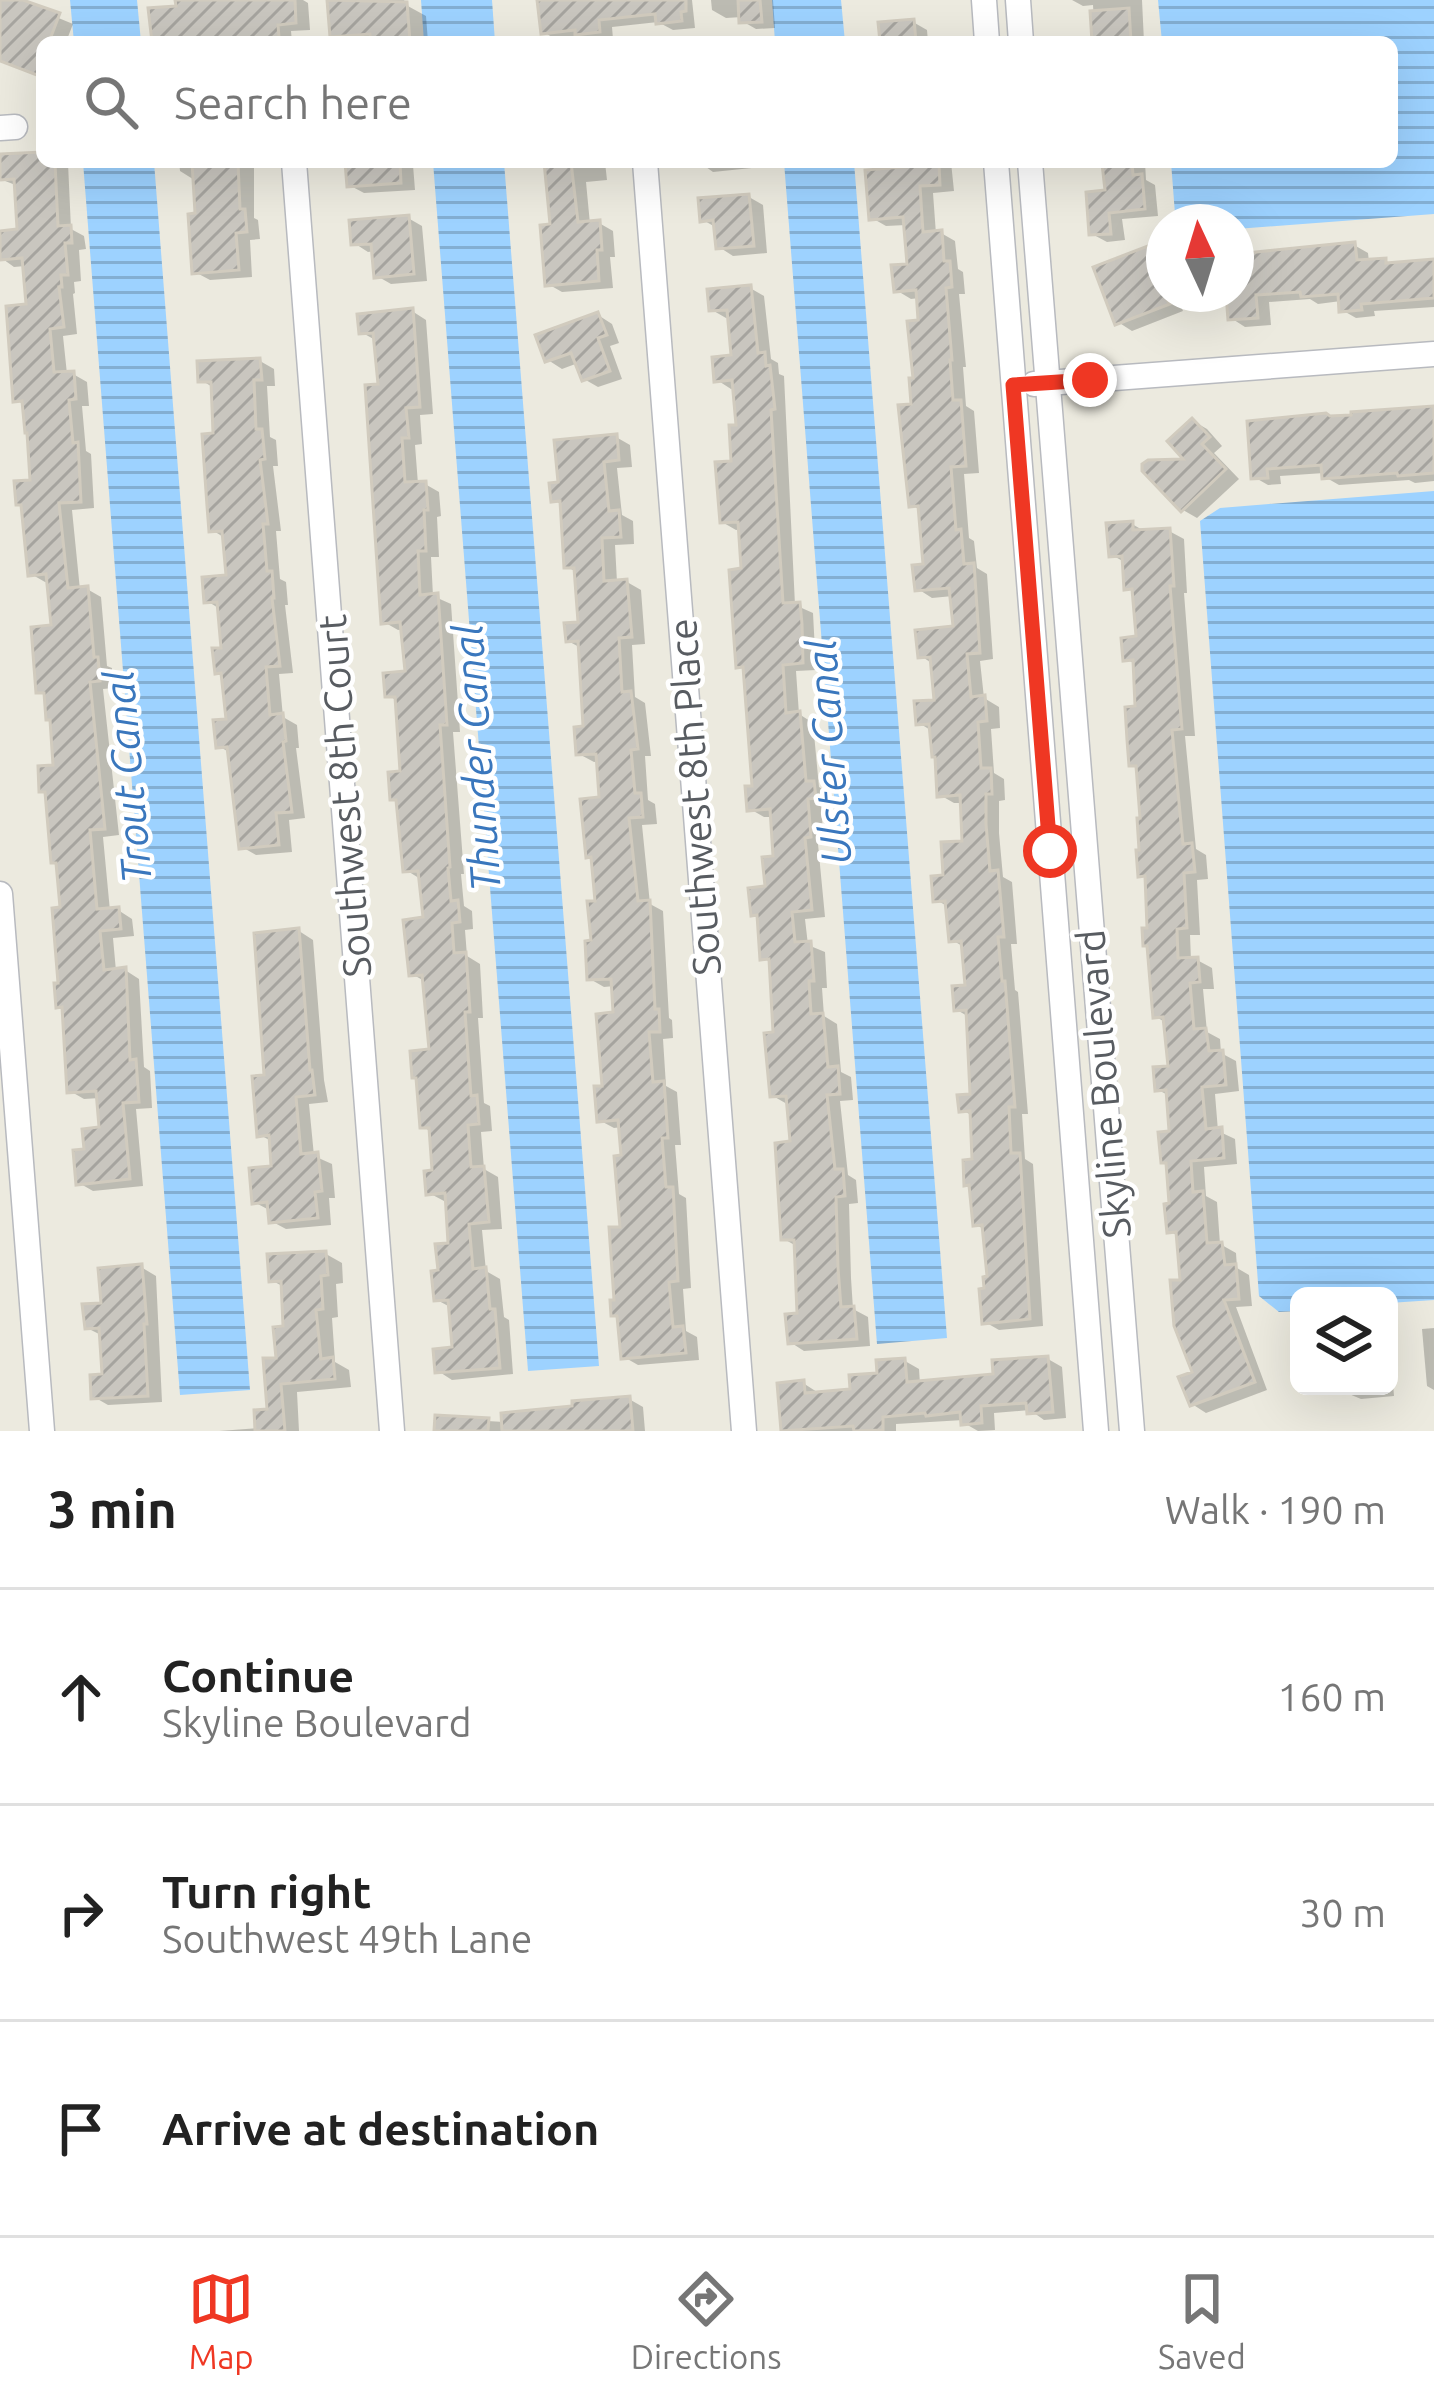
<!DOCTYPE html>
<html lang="en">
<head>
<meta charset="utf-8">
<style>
  body { margin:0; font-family:Ubuntu,sans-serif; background:#f2f2f2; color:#222 }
  .controls { position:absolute; right:36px; bottom:36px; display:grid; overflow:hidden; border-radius:18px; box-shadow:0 12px 48px #0002 }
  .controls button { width:108px; height:108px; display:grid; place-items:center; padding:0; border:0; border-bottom:3px solid #e0e0e0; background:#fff; color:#222; font:60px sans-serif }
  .compass { position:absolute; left:1146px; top:204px; width:108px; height:108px; border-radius:50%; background:#fff; box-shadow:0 12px 48px #0002; rotate:356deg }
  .stop { position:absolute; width:36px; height:36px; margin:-27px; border:9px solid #ef3723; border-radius:50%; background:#fff }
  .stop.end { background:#ef3723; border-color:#fff; box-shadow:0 3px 12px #0008 }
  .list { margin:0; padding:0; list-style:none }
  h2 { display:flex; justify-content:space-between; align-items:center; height:156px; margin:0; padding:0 48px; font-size:51px }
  h2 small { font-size:39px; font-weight:400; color:#767676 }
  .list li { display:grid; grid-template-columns:78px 1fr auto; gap:36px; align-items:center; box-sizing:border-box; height:216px; padding:0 48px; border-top:3px solid #e0e0e0 }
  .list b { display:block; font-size:45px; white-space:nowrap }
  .list p { margin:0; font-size:39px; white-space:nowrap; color:#767676 }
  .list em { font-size:39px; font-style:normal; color:#767676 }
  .icon { flex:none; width:66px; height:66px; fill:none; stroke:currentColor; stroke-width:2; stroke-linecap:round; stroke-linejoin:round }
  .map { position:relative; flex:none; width:1434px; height:1431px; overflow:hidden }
  .search { position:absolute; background:#fff; box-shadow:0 12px 48px #0002; left:36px; right:36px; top:36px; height:132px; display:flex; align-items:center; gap:30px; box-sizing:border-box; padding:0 42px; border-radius:18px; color:#767676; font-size:45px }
  .sheet { height:804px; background:#fff }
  nav { display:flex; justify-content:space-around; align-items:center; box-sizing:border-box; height:168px; border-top:3px solid #e0e0e0; background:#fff; font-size:33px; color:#767676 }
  nav a { display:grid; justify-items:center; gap:6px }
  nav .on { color:#ef3723 }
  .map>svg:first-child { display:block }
</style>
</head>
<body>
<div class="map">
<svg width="1434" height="1431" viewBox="0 0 1434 1431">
  <defs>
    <pattern id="water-rules" width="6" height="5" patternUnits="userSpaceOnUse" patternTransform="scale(3)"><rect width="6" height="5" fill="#9dd2ff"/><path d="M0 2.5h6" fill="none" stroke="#83aed2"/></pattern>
    <pattern id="building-hatch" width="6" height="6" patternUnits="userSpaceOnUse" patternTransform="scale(3)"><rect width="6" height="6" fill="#c9c6bf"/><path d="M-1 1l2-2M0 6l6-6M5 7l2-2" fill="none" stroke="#a6a49f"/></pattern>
  </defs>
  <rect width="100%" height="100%" fill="#eceadf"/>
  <g fill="url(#water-rules)">
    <polygon points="70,0 137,0 141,42 74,42"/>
    <polygon points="421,0 492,0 495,42 424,42"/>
    <polygon points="772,0 841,0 845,42 775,42"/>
    <polygon points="1158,0 1434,0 1434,214 1236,229 1236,222 1184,222 1175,214 1171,162 1392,162 1392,42 1162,42"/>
    <polygon points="83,162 154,162 250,1390 180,1395"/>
    <polygon points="433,162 504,162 599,1366 528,1371"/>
    <polygon points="784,162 854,162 947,1338 877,1344"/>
    <polygon points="1434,491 1434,1300 1389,1303 1389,1296 1299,1296 1299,1311 1279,1312 1259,1296 1200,521 1220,508"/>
  </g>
  <g fill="#0003">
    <polygon points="0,0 15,0 73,24 66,42 42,42 42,77 0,61"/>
    <polygon points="178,0 303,0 308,3 310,30 291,31 292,42 155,42 179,8"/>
    <polygon points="330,0 404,0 406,5 426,16 428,42 345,42 333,35"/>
    <polygon points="540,0 692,0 695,28 673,30 658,22 612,27 613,39 592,41 586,37 558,41 544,32"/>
    <polygon points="711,0 773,0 775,28 756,29 742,21 742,17 726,18 712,10"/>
    <polygon points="1072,0 1142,0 1144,42 1095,42 1093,5 1083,6"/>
    <polygon points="913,22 927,30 928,42 883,42"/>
    <polygon points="42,155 42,162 68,163 71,229 84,236 86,249 79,250 81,281 74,282 75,293 73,294 77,334 63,336 67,374 73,374 87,382 89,406 82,406 86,451 91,454 94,508 72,510 80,590 87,589 101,597 107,666 112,668 113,688 103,689 119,835 103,837 110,911 118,910 132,919 134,936 113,938 116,971 125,970 139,979 144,1067 150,1071 152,1108 136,1109 143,1186 93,1191 79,1183 88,1152 102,1130 100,1098 84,1099 70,1091 65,1009 59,1006 63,910 53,721 47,696 39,691 54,627 50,582 45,582 31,574 24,507 18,504 33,483 25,405 16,400 29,307 25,266 14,267 0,257 0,234 20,232 18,186 0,179 0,158"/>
    <polygon points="179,162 254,162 254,218 258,220 260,239 250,240 252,277 210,280 195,272 198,216 196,181 180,171"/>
    <polygon points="353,162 430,162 430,164 413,165 415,190 364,193 349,185"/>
    <polygon points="547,162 605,162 607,180 586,182 590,224 599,223 613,231 615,257 610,257 613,288 562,292 548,284 553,227"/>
    <polygon points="699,162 772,162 772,166 713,172"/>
    <polygon points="889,162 951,162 954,191 933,193 936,234 941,233 955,241 958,269 963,272 965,294 959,294 966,367 963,367 966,406 974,411 979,473 964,474 969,538 974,541 977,568 987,574 993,659 980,661 984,698 999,707 1000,728 991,729 994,773 1004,779 1005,800 999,801 999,833 1003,877 1012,882 1017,944 1011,944 1015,990 1018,992 1028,1114 1022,1114 1025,1159 1033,1164 1043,1326 999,1330 985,1322 990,1279 986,1230 976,1225 973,1116 962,1110 974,1096 969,1017 957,1010 968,988 964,947 952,940 949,907 936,900 966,843 963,803 954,803 940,795 932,731 919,723 937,702 933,664 921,656 956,629 953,596 932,598 918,589 927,567 922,511 912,505 915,407 921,323 919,298 911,299 896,290 910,267 906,225 886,226 872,218 890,171"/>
    <polygon points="1105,162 1145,162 1146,180 1155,185 1158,216 1122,219 1125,240 1107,242 1092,234 1108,193"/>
    <polygon points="749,197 763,205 767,253 733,256 719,247 717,228 703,220"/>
    <polygon points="408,218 422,226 427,281 391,284 377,276 375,251 368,252 354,243"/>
    <polygon points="1354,245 1368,253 1369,262 1385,261 1392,265 1434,262 1434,307 1374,311 1375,316 1356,318 1342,310 1341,301 1318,304 1310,299 1269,302 1271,325 1245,327 1231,318 1229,294 1236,294 1236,257"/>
    <polygon points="1148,249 1162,258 1164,294 1176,294 1183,311 1132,331 1118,322"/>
    <polygon points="750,288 764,296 771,359 778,363 779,374 784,376 795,605 813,613 816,670 796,671 799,714 813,723 819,787 828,792 829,805 821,806 824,844 818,844 825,917 805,919 808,945 825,952 827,988 822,988 824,1016 837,1024 841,1072 851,1077 853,1100 840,1101 848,1175 856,1180 858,1203 849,1204 851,1278 853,1309 868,1317 870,1346 804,1351 790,1342 801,1316 798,1247 784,1239 793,1144 787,1104 773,1096 776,1035 773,963 763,958 760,918 753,914 768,889 776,859 773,817 764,817 750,809 755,788 746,670 738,666 745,571 741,529 736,530 722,522 740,427 736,388 731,389 717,380 734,358 731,317 726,318 712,310"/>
    <polygon points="412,311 426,320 433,414 420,415 422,444 415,445 418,484 425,484 439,492 441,516 437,517 439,557 431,557 433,596 451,604 460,732 453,732 464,874 461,874 464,906 472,911 473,929 465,930 467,956 480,964 483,1018 478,1018 484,1103 490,1106 492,1131 481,1132 484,1169 498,1177 502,1229 482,1230 486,1271 500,1279 504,1317 509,1320 513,1374 452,1380 438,1371 455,1350 452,1308 437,1300 441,1273 452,1245 448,1201 444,1201 429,1193 435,1173 432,1132 423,1127 432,1052 426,982 412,974 426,920 422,880 406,870 399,702 388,695 409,674 404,629 398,630 384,622 381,387 377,341 361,332"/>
    <polygon points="598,315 612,324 619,343 610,346 622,379 598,387 584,379 578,363 562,369 548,360"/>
    <polygon points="260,361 274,369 275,386 267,386 270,437 276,440 278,466 273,466 281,531 276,531 280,579 286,582 288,605 285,605 293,673 279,674 283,717 297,725 299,748 296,748 305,818 289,820 292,852 256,855 242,847 231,753 218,746 229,722 225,676 217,672 224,650 220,609 207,601 229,578 225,538 212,530 216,436 214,388 201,380"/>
    <polygon points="1434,409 1434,481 1415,483 1409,480 1339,485 1325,477 1324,473 1280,476 1281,484 1268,485 1254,477 1331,419"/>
    <polygon points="1193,421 1207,429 1222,446 1214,453 1239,479 1197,518 1183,510"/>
    <polygon points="616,437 630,445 632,467 617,468 622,515 633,521 634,544 615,545 617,582 627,582 641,590 645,644 632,645 635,697 645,703 651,756 645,756 648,800 655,804 657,824 642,825 650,904 663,911 669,1018 672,1020 673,1038 663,1039 666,1086 677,1092 681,1145 675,1145 679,1194 686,1198 691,1288 683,1289 686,1331 697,1337 699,1360 638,1365 624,1357 621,1318 614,1315 623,1229 625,1158 622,1127 614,1128 599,1120 616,1015 614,986 604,987 590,979 598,903 595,859 589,856 602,799 599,761 594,762 579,754 586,729 581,648 568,641 582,624 577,572 567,567 564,506 554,500 561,484"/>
    <polygon points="1132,524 1146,532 1169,531 1184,539 1187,593 1184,593 1195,736 1185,736 1196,849 1206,855 1208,879 1197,880 1200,935 1190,935 1191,960 1197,960 1212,968 1214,989 1203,989 1207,1032 1220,1039 1221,1053 1236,1061 1239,1091 1215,1094 1218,1131 1235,1139 1237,1164 1204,1167 1206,1196 1217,1202 1220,1244 1236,1253 1237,1268 1249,1275 1252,1306 1236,1307 1267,1390 1206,1413 1192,1404 1195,1374 1180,1237 1169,1231 1173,1206 1170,1096 1158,1090 1171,1068 1167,1023 1156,1017 1148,879 1141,875 1144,820 1137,767 1132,764 1138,709 1137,665 1126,659 1140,639 1135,592 1127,588 1126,563 1112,555"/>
    <polygon points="299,931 313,940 324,1080 328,1102 309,1104 314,1156 332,1164 335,1198 329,1198 331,1225 286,1229 271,1221 271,1211 254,1202 274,1168 273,1142 260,1135 267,1077"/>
    <polygon points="326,1254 342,1263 343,1283 336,1284 338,1317 332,1318 335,1362 349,1370 351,1387 297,1392 299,1431 219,1431 258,1428 270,1412 286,1329 284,1287 271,1280"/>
    <polygon points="141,1267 156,1276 162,1402 108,1405 94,1397 105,1377 103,1336 87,1328 104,1305"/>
    <polygon points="1434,1328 1434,1390 1427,1386 1422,1329"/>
    <polygon points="1390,1346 1394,1396 1361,1399 1330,1386 1389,1386"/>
    <polygon points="1048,1359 1062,1367 1066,1418 1044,1420 1030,1410 994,1413 995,1430 978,1431 964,1423 964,1420 896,1424 896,1431 784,1431 781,1386 803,1383 817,1392 818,1395 853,1392 905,1361 919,1369 920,1384 996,1377"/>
    <polygon points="629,1399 643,1407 645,1431 437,1431 438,1418 504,1422"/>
  </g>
  <g fill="url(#building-hatch)" stroke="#d1cbbe" stroke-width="3">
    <polygon points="0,0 23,0 60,13 49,42 42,42 42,62 37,75 0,61"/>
    <polygon points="175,0 295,0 296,23 278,25 279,37 248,39 248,42 152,42 148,8 176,6"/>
    <polygon points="327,0 407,2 410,42 371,42 370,34 330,37"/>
    <polygon points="537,0 686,0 686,11 681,12 682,21 656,24 655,14 599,20 600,32 575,35 575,30 541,34"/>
    <polygon points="738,0 760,0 762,22 739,23"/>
    <polygon points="1129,8 1131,42 1092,42 1090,11"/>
    <polygon points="914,19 916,42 880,42 878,22"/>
    <polygon points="42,152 42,162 55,162 58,226 71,225 72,243 65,243 68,275 61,275 62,287 59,287 64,327 50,329 54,372 74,371 76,399 69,400 73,443 78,442 81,502 59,503 68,588 88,586 94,657 98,657 100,681 90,682 105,829 90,830 97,909 119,907 121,929 100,931 104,970 126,967 130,1060 136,1059 139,1102 123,1103 130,1179 76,1185 73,1150 84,1149 82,1129 99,1127 96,1091 67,1093 62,1007 56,1008 54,983 58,983 52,908 60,907 56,863 51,863 45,792 39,792 38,766 53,765 50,720 46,720 44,693 36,693 31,627 51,625 46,574 28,576 21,505 16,505 14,481 30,480 27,433 25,433 22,401 13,402 6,306 26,304 22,258 0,260 0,231 17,229 14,179 0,180 0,154"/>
    <polygon points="192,162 238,162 240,209 245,209 247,232 236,233 239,270 192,274 188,214 195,213"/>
    <polygon points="345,162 400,162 401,183 347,187"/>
    <polygon points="544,162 571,162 578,222 600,220 602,250 597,250 599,281 545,286 540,225 550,224"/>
    <polygon points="1132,162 1133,175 1142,174 1145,209 1109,213 1111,234 1089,235 1086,192 1105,190 1102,164"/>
    <polygon points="939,164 940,185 920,186 923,232 942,230 944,261 950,261 952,287 946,288 952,360 950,360 953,400 961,400 966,466 951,467 956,530 961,529 964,564 974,563 980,653 967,654 971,697 985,695 987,721 978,722 981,768 991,768 992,794 986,794 986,824 990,871 998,870 1004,937 998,937 1002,981 1005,981 1015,1107 1009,1107 1011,1153 1020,1153 1030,1319 982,1324 979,1289 984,1288 983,1277 987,1276 982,1225 973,1226 969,1185 964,1186 963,1160 972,1159 970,1111 959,1112 957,1095 970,1094 966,1010 954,1011 952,986 965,985 961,941 949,942 945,901 933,902 931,876 943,875 941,842 962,841 960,795 937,797 935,757 932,757 929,724 916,725 914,701 934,700 930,657 918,658 915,630 953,626 949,588 915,591 912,565 923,564 918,506 909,507 898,405 911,404 909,378 913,378 907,321 918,320 916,290 894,292 891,265 907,264 903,217 869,220 865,170"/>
    <polygon points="749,194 754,246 716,249 713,220 700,222 698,198"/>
    <polygon points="409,215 414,274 374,278 371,244 351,245 349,220"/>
    <polygon points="1355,242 1357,260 1386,258 1386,263 1434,259 1434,298 1361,304 1362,310 1339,312 1338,294 1301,297 1300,292 1256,295 1258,318 1228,320 1226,294 1236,294 1236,254"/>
    <polygon points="1148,246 1164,294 1170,304 1115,325 1093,267"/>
    <polygon points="751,285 758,353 765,352 766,366 770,365 775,409 771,410 783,603 800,602 802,624 803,663 783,665 786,713 800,711 806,781 814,781 816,798 808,799 811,837 805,838 812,910 792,912 795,942 811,941 814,981 809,981 811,1014 823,1013 828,1067 838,1066 840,1094 827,1095 835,1169 843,1169 845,1196 836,1197 838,1268 841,1307 854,1306 857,1339 788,1344 785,1314 797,1313 794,1240 781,1240 775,1143 790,1141 786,1096 770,1097 764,1033 773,1032 769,959 760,960 757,915 751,916 748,888 765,886 762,857 773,856 770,809 747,811 745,786 752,786 743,667 736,668 729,570 741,568 738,522 720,523 715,462 731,461 729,425 736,425 732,380 714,382 712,357 731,355 727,310 709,311 707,289"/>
    <polygon points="413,308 420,407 406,408 409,438 402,438 405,482 426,481 428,510 424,510 426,551 418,551 420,595 438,593 447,725 440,725 450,867 448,868 451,901 458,900 460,922 452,923 454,953 466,952 470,1012 465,1012 471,1096 477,1095 479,1124 468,1125 471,1167 484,1166 489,1222 469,1224 473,1269 486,1267 490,1309 495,1309 500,1368 435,1373 433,1349 452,1347 448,1300 434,1301 431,1271 438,1270 435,1244 448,1243 445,1193 426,1195 424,1171 432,1170 429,1128 420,1128 416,1078 412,1078 410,1051 429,1049 422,975 409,976 403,920 423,917 418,871 403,872 396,800 390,800 388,772 400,771 395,697 385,697 383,673 405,671 400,622 381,624 365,385 378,384 373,333 359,334 357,314"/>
    <polygon points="598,312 607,335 598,338 610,371 582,381 571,353 545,362 535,335"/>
    <polygon points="260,358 262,380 254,380 256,429 262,429 265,459 260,460 268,524 263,524 267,571 272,571 274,598 272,598 280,666 266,667 270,715 283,713 286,741 283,742 292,812 276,813 279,845 239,849 227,747 216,748 213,720 226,719 221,673 215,674 212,648 221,648 217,602 204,603 202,577 226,575 222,531 209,532 207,506 202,434 213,433 211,382 198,382 197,361"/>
    <polygon points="1434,406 1434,473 1398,476 1397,473 1322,479 1321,465 1267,469 1268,478 1251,479 1247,421 1326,413 1330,416 1351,415 1351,412"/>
    <polygon points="1192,418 1210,437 1202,444 1226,469 1181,512 1142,471 1142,464 1148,460 1183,459 1167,441"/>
    <polygon points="617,434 619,460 604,462 609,511 619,510 621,537 602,538 604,581 627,579 632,637 619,638 622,692 631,691 638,749 631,750 635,793 641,793 643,817 629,818 638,901 650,900 655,1009 659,1009 660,1032 649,1032 653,1082 664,1081 668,1138 662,1138 666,1187 673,1187 678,1281 669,1282 673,1327 683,1326 686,1353 621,1359 617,1316 611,1316 610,1300 614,1300 609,1227 620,1227 614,1156 621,1155 618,1120 597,1122 594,1086 602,1086 596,1014 613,1012 611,979 587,980 585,941 591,940 587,901 595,901 591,857 586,858 580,799 599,797 596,754 576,755 574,727 583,726 578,641 566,642 564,623 578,622 574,568 564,568 560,501 551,502 549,483 558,482 554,440"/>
    <polygon points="1133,521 1133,530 1170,528 1174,586 1170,586 1182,729 1172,730 1183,844 1192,843 1195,872 1184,873 1187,928 1177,929 1178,958 1198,957 1200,982 1190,983 1194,1029 1206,1028 1209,1051 1223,1050 1226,1085 1202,1087 1206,1129 1222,1127 1224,1158 1191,1161 1193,1192 1203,1191 1207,1243 1222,1242 1225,1265 1236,1264 1239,1299 1224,1300 1255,1382 1190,1406 1178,1377 1192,1372 1174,1326 1170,1280 1180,1280 1176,1232 1167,1233 1164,1204 1169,1203 1166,1163 1161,1163 1158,1132 1169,1131 1166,1090 1155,1091 1153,1067 1168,1066 1163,1017 1153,1018 1147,946 1143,946 1142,928 1147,928 1145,876 1138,877 1136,850 1139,850 1137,818 1140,818 1136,766 1129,766 1127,740 1125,707 1135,706 1133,660 1123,661 1121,638 1136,636 1132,589 1124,590 1122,556 1109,557 1106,523"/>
    <polygon points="299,928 310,1070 312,1070 315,1095 296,1097 301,1154 318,1152 322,1191 315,1192 318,1218 269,1223 267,1202 252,1204 249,1168 271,1166 269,1135 257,1137 252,1076 264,1075 254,933"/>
    <polygon points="326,1251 328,1275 321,1276 323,1309 316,1310 321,1359 333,1357 335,1379 281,1384 285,1431 255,1431 254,1410 267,1409 263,1358 276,1358 273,1327 283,1326 281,1281 269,1282 267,1254"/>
    <polygon points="142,1264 147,1324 144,1324 148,1396 91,1399 90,1375 102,1374 99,1328 85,1329 82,1304 101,1303 98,1268"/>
    <polygon points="1048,1356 1053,1412 1027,1414 1026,1403 981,1406 982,1423 961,1425 960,1412 926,1416 925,1413 883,1417 883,1430 854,1431 853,1426 781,1431 777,1383 804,1380 805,1393 850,1389 849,1375 877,1373 876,1360 905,1358 907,1382 993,1374 992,1360"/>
    <polygon points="630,1396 633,1431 502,1431 501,1413 572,1406 572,1401"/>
    <polygon points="435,1415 489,1418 488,1431 434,1431"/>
  </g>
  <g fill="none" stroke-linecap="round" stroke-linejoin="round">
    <defs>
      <g id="minor">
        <polyline points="984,0 987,42"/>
        <polyline points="1018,0 1021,42"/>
        <polyline points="0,128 15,127"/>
        <polyline points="294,162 392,1431"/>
        <polyline points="645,162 744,1431"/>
        <polyline points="996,162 1096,1431"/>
        <polyline points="1030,162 1132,1431"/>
        <polyline points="1034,384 1434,354"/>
        <polyline points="0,894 42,1431"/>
      </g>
    </defs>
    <use href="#minor" stroke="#b8babf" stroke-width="27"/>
    <use href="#minor" stroke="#fff" stroke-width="24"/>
  </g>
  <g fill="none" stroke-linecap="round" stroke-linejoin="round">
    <polyline stroke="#ef3723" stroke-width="15" points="1050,851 1013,385 1090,380"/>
  </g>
  <g text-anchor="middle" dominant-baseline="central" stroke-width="9" stroke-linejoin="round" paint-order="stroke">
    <g font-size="39" fill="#585c61" stroke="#fff">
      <text transform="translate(344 796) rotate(-94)">Southwest 8th Court</text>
      <text transform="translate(694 797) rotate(-94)">Southwest 8th Place</text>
      <text transform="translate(1103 1084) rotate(-95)">Skyline Boulevard</text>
    </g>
    <g font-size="42" font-style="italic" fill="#3a77bd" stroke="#fff">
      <text transform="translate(828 752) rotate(-94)">Ulster Canal</text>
      <text transform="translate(476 758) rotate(-94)">Thunder Canal</text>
      <text transform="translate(127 777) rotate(-95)">Trout Canal</text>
    </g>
  </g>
</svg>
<div class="controls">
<button><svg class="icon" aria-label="layers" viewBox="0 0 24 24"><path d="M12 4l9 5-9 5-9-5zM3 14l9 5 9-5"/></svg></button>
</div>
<svg class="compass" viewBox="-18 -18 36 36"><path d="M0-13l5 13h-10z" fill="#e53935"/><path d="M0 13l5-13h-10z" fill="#767676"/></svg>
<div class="stop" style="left:1050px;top:851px"></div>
<div class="stop end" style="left:1090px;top:380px"></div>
<div class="search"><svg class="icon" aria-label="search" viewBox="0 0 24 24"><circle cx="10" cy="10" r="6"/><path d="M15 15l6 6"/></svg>Search here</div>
</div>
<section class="sheet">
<h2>3 min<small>Walk · 190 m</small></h2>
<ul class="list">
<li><svg class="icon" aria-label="ahead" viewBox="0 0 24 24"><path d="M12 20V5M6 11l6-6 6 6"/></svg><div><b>Continue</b><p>Skyline Boulevard</p></div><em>160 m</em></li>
<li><svg class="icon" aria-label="right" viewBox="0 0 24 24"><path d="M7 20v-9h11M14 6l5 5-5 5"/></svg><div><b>Turn right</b><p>Southwest 49th Lane</p></div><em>30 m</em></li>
<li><svg class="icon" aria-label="arrive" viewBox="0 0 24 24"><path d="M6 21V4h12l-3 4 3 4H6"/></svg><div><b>Arrive at destination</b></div></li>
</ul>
</section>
<nav>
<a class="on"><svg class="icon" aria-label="map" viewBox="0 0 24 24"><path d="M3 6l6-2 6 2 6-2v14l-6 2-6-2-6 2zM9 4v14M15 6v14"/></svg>Map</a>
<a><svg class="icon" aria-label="directions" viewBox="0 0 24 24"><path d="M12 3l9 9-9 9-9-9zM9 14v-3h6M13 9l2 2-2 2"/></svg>Directions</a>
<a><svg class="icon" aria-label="saved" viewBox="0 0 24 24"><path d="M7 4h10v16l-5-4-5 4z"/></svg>Saved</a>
</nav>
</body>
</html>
